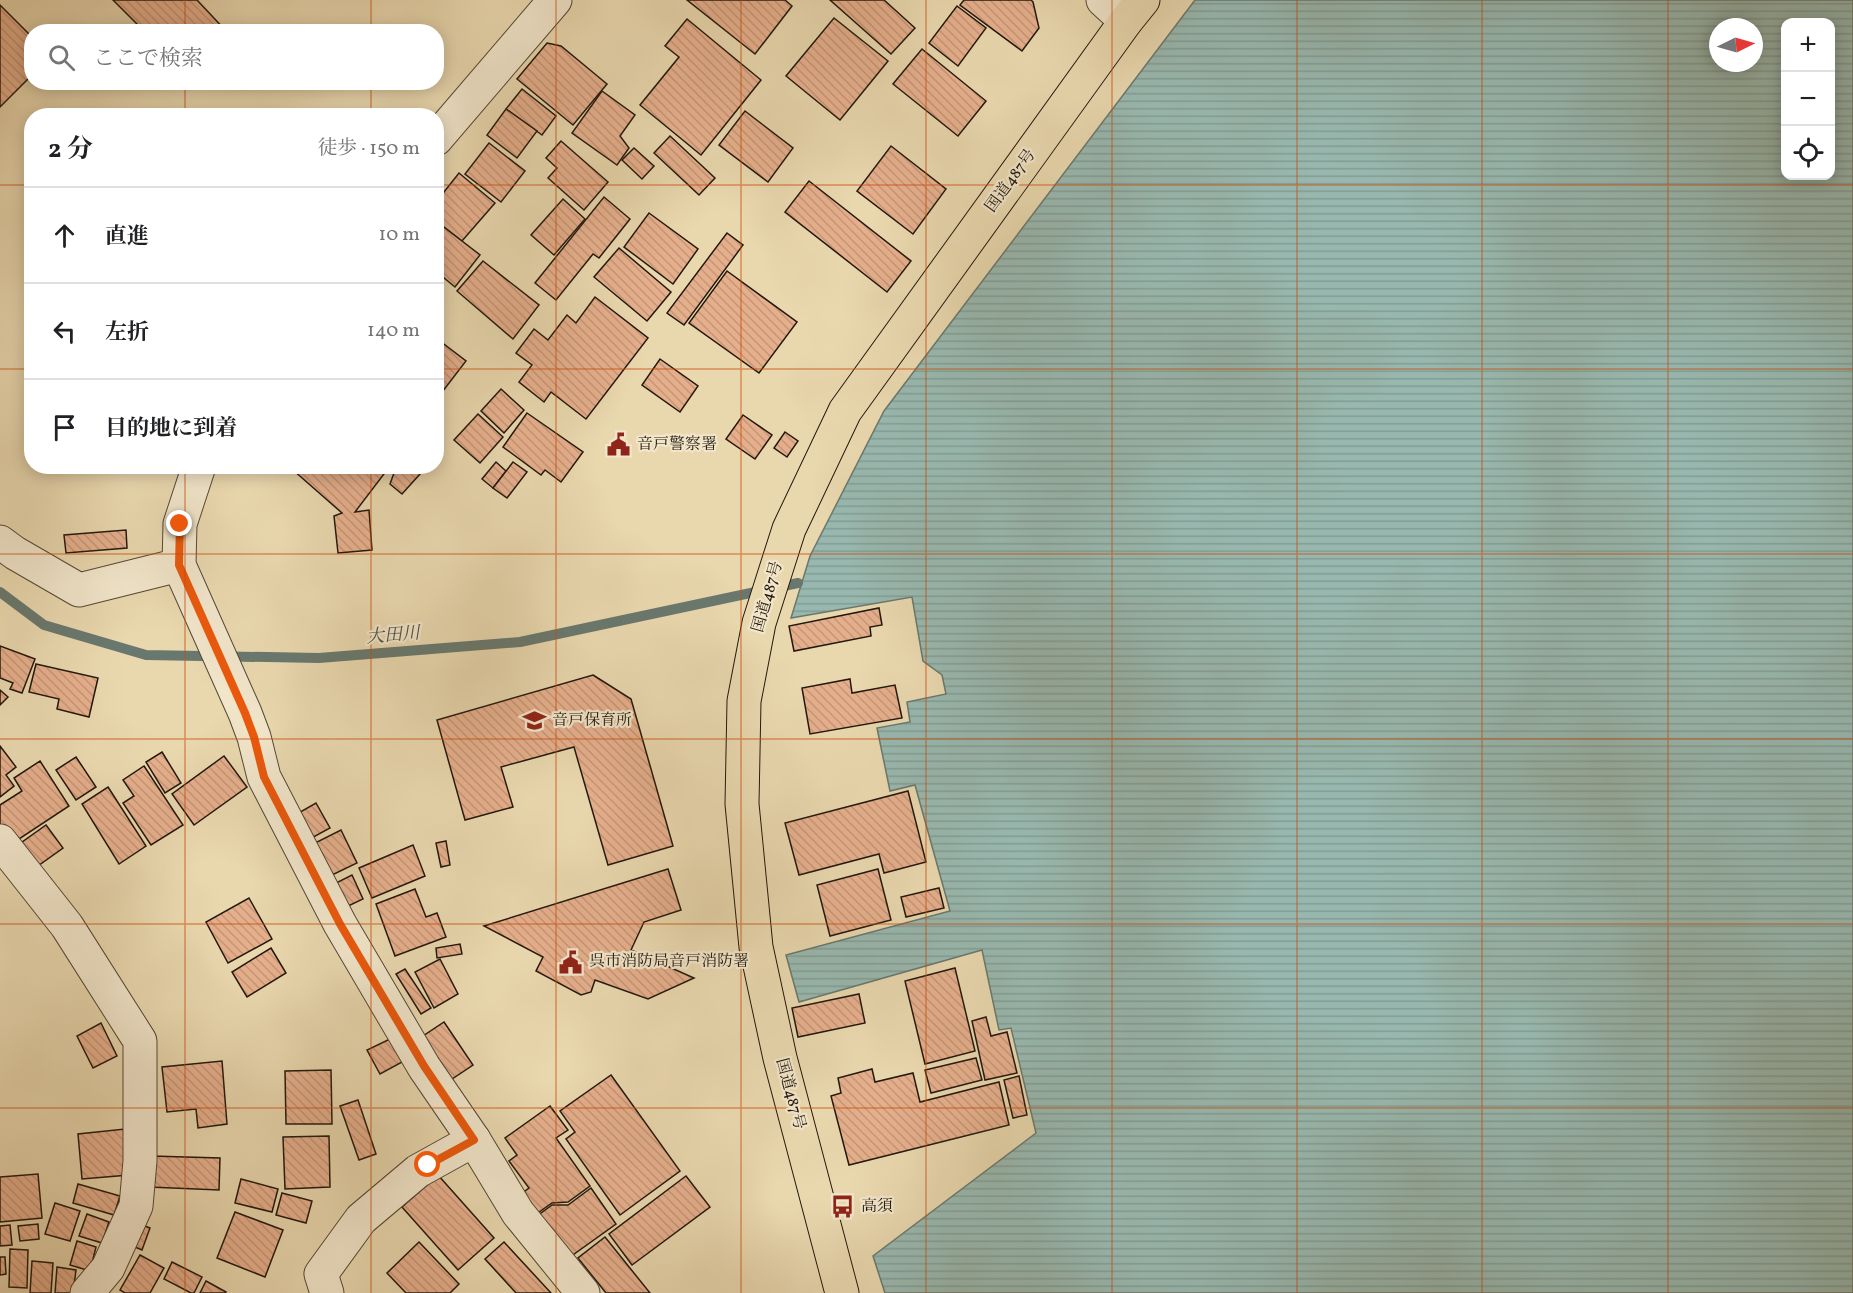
<!DOCTYPE html>
<html lang="ja">
<head>
<meta charset="utf-8">
<style>
  body { margin:0; font-family:Vollkorn,"Noto Serif JP",serif; background:#f6f6f6; color:#202124 }
  .controls { position:absolute; right:18px; top:18px; display:grid; overflow:hidden; border-radius:12px; box-shadow:0 3px 15px #0003 }
  .controls button { width:54px; height:54px; display:grid; place-items:center; padding:0; border:0; border-bottom:2px solid #e0e0e0; background:#fff; color:#202124; font:30px sans-serif }
  .compass { position:absolute; left:1709px; top:18px; width:54px; height:54px; border-radius:50%; background:#fff; box-shadow:0 3px 15px #0003; rotate:85deg }
  .stop { position:absolute; width:18px; height:18px; margin:-14px; border:4px solid #ea580c; border-radius:50%; background:#fff }
  .stop.end { background:#ea580c; border-color:#fff; box-shadow:0 2px 6px #0008 }
  .list { margin:0; padding:0; list-style:none }
  h2 { display:flex; justify-content:space-between; align-items:center; height:78px; margin:0; padding:0 24px; font-size:26px }
  h2 small { font-size:20px; font-weight:400; color:#757577 }
  .list li { display:grid; grid-template-columns:39px 1fr auto; gap:18px; align-items:center; box-sizing:border-box; height:96px; padding:0 24px; border-top:2px solid #e0e0e0 }
  .list b { display:block; font-size:22px; white-space:nowrap }
  .list em { font-size:20px; font-style:normal; color:#757577 }
  .icon { flex:none; width:33px; height:33px; fill:none; stroke:currentColor; stroke-width:2; stroke-linecap:round; stroke-linejoin:round }
  .map { position:relative; flex:none; width:1853px; height:1293px; overflow:hidden }
  .search { position:absolute; background:#fff; box-shadow:0 3px 15px #0003; left:24px; top:24px; width:420px; height:66px; display:flex; align-items:center; gap:15px; box-sizing:border-box; padding:0 21px; border-radius:24px; color:#757577; font-size:22px }
  .panel { position:absolute; background:#fff; box-shadow:0 3px 15px #0003; left:24px; top:108px; width:420px; height:366px; border-radius:24px }
  .map>svg:first-child { display:block }
</style>
</head>
<body>
<div class="map">
<svg width="1853" height="1293" viewBox="0 0 1853 1293">
  <defs>
    <pattern id="water-rules" width="6" height="5" patternUnits="userSpaceOnUse" patternTransform="scale(1.5)"><rect width="6" height="5" fill="#98b8af"/><path d="M0 2.5h6" fill="none" stroke="#839d95"/></pattern>
    <pattern id="building-back-hatch" width="6" height="6" patternUnits="userSpaceOnUse" patternTransform="scale(1.5)"><rect width="6" height="6" fill="#e6af8c"/><path d="M-1 5l2 2M0 0l6 6M5-1l2 2" fill="none" stroke="#c59678"/></pattern>
  </defs>
  <rect width="100%" height="100%" fill="#e9d7ae"/>
  <filter id="stains"><feTurbulence type="fractalNoise" baseFrequency=".00333" numOctaves="4"/><feColorMatrix values="0 0 0 0 .2 0 0 0 0 .09 0 0 0 0 .02 0 0 0 .5 -.17"/></filter>
  <radialGradient id="worn" r=".72"><stop offset=".6" stop-color="#630" stop-opacity="0"/><stop offset="1" stop-color="#630" stop-opacity=".3"/></radialGradient>
  <path fill="url(#water-rules)" stroke="#69786e" stroke-width="1.5" fill-rule="evenodd" d="M1195,0H1853V1293H885L873,1256L1036,1133L1011,1028L999,1030L982,950L799,1002L786,955L950,911L915,785L890,791L877,728L910,722L907,702L946,694L942,675L923,661L912,597L791,618L810,556L884,411ZM1786,22H1830V176H1786ZM1718,27H1754V63H1718Z"/>
  <g fill="none" stroke-linecap="round" stroke-linejoin="round">
    <polyline stroke="#69786e" stroke-width="10" points="0,592 44,625 146,655 319,658 520,642 798,583"/>
  </g>
  <g fill="url(#building-back-hatch)" stroke="#23180d" stroke-width="1.5">
    <polygon points="113,0 197,0 227,32 145,32"/>
    <polygon points="687,0 785,0 792,6 755,54"/>
    <polygon points="830,0 884,0 915,28 891,54"/>
    <polygon points="964,0 1031,0 1033,2 1039,28 1022,51 960,5"/>
    <polygon points="0,5 32,37 32,75 0,107"/>
    <polygon points="957,6 986,28 958,66 929,43"/>
    <polygon points="834,18 888,61 840,120 786,76"/>
    <polygon points="687,19 761,80 701,155 640,105 679,57 665,46"/>
    <polygon points="547,43 561,46 607,84 573,125 517,79"/>
    <polygon points="922,49 986,101 958,136 893,84"/>
    <polygon points="522,89 556,116 542,135 506,109"/>
    <polygon points="602,91 635,115 620,136 629,148 617,165 572,133"/>
    <polygon points="506,109 537,131 517,158 487,135"/>
    <polygon points="745,111 793,148 768,182 719,145"/>
    <polygon points="670,136 715,178 699,195 654,153"/>
    <polygon points="561,141 608,182 584,210 548,178 557,168 546,158"/>
    <polygon points="489,143 525,171 501,202 465,174"/>
    <polygon points="891,146 946,189 913,234 857,191"/>
    <polygon points="634,148 654,166 642,179 622,160"/>
    <polygon points="459,173 495,203 462,241 436,221 436,202"/>
    <polygon points="809,181 911,261 887,292 785,212"/>
    <polygon points="604,197 630,219 599,258 593,254 556,300 535,283"/>
    <polygon points="563,199 585,219 554,255 531,235"/>
    <polygon points="649,213 698,249 673,284 624,247"/>
    <polygon points="436,221 480,255 455,287 438,273 436,275"/>
    <polygon points="727,233 743,245 684,325 667,313"/>
    <polygon points="619,248 671,292 647,321 594,277"/>
    <polygon points="483,261 539,305 513,339 457,291"/>
    <polygon points="727,271 797,322 759,373 689,323"/>
    <polygon points="595,297 648,338 586,419 551,392 544,402 519,382 532,365 516,353 534,329 548,340 567,315 576,323"/>
    <polygon points="436,338 466,361 436,400"/>
    <polygon points="660,359 698,386 680,412 642,385"/>
    <polygon points="501,389 524,410 504,433 481,411"/>
    <polygon points="527,413 583,452 561,482 545,470 541,475 503,447"/>
    <polygon points="478,414 503,437 480,463 454,440"/>
    <polygon points="743,415 772,435 755,459 726,439"/>
    <polygon points="785,432 798,441 787,457 774,448"/>
    <polygon points="496,462 506,471 493,488 482,479"/>
    <polygon points="513,462 527,472 507,498 493,488"/>
    <polygon points="296,466 374,466 384,474 355,512 369,510 372,550 338,553 334,516 342,513 293,470"/>
    <polygon points="387,466 411,466 420,474 402,494 390,484 394,473"/>
    <polygon points="126,530 127,548 66,553 64,535"/>
    <polygon points="879,608 882,625 870,627 871,636 794,651 789,626"/>
    <polygon points="0,646 35,659 22,693 10,689 13,683 0,678"/>
    <polygon points="36,664 98,678 89,717 57,709 59,699 29,692"/>
    <polygon points="593,675 631,699 673,846 608,865 574,747 501,767 513,807 465,820 437,720"/>
    <polygon points="850,679 852,693 895,685 902,718 810,734 802,688"/>
    <polygon points="0,690 8,697 0,705"/>
    <polygon points="0,746 16,767 6,775 14,786 0,797"/>
    <polygon points="162,752 181,783 165,793 146,762"/>
    <polygon points="224,756 247,787 194,825 172,794"/>
    <polygon points="76,757 96,787 76,800 56,770"/>
    <polygon points="40,761 69,806 7,847 0,836 0,805 22,791 14,778"/>
    <polygon points="144,766 183,825 151,845 123,803 134,796 123,780"/>
    <polygon points="108,787 146,846 119,864 82,804"/>
    <polygon points="908,791 926,862 884,873 879,854 799,875 785,823"/>
    <polygon points="316,803 330,828 308,840 295,815"/>
    <polygon points="46,825 63,848 28,873 11,850"/>
    <polygon points="341,830 357,863 330,876 313,844"/>
    <polygon points="446,841 450,865 441,867 436,843"/>
    <polygon points="413,845 425,876 372,898 359,868"/>
    <polygon points="668,869 681,910 644,922 631,950 694,978 648,999 595,980 591,992 581,995 536,971 543,957 484,926"/>
    <polygon points="878,869 891,920 830,936 817,885"/>
    <polygon points="352,875 363,899 344,908 332,885"/>
    <polygon points="939,888 944,908 906,917 901,897"/>
    <polygon points="415,889 426,917 437,913 446,937 395,956 376,904"/>
    <polygon points="249,898 272,939 228,963 206,922"/>
    <polygon points="460,944 462,954 437,958 436,948"/>
    <polygon points="271,948 286,973 247,997 232,972"/>
    <polygon points="440,959 458,994 434,1008 415,972"/>
    <polygon points="955,968 975,1051 925,1064 905,981"/>
    <polygon points="405,969 431,1008 421,1014 396,974"/>
    <polygon points="859,994 865,1023 798,1037 792,1008"/>
    <polygon points="986,1017 991,1036 1007,1032 1017,1073 985,1080 972,1021"/>
    <polygon points="444,1022 473,1065 449,1081 420,1038"/>
    <polygon points="101,1023 117,1056 93,1068 77,1036"/>
    <polygon points="392,1038 404,1061 380,1074 367,1050"/>
    <polygon points="976,1058 982,1080 931,1093 925,1070"/>
    <polygon points="222,1061 227,1124 198,1128 196,1109 167,1112 162,1067"/>
    <polygon points="872,1069 875,1082 913,1073 920,1102 999,1082 1009,1125 849,1165 831,1096 841,1093 838,1078"/>
    <polygon points="331,1070 332,1124 286,1124 285,1071"/>
    <polygon points="611,1075 680,1171 620,1215 566,1139 575,1132 560,1111"/>
    <polygon points="1019,1076 1027,1115 1013,1118 1004,1080"/>
    <polygon points="358,1100 376,1154 359,1160 340,1106"/>
    <polygon points="550,1106 568,1130 556,1138 590,1186 568,1202 552,1203 532,1217 518,1196 529,1188 509,1161 517,1155 505,1138"/>
    <polygon points="125,1129 129,1175 82,1179 78,1134"/>
    <polygon points="329,1136 330,1187 285,1189 283,1137"/>
    <polygon points="151,1156 220,1158 219,1190 149,1187"/>
    <polygon points="38,1174 42,1218 0,1222 0,1177"/>
    <polygon points="438,1175 494,1238 458,1270 402,1207"/>
    <polygon points="686,1176 710,1207 632,1265 609,1234"/>
    <polygon points="241,1179 278,1189 272,1212 235,1203"/>
    <polygon points="78,1184 120,1196 114,1215 73,1203"/>
    <polygon points="591,1188 616,1224 563,1262 533,1219 552,1205 568,1205"/>
    <polygon points="282,1193 312,1201 306,1223 276,1215"/>
    <polygon points="55,1203 80,1211 70,1241 45,1234"/>
    <polygon points="235,1212 283,1230 265,1277 217,1258"/>
    <polygon points="87,1214 109,1222 102,1243 79,1236"/>
    <polygon points="137,1223 150,1228 142,1250 128,1244"/>
    <polygon points="38,1224 39,1239 20,1241 18,1226"/>
    <polygon points="10,1225 12,1245 0,1246 0,1226"/>
    <polygon points="605,1237 650,1293 606,1293 578,1258"/>
    <polygon points="77,1241 96,1247 90,1271 70,1265"/>
    <polygon points="419,1242 459,1284 450,1293 406,1293 387,1273"/>
    <polygon points="504,1242 551,1293 516,1293 485,1259"/>
    <polygon points="10,1249 28,1250 27,1288 9,1287"/>
    <polygon points="140,1255 164,1268 150,1293 125,1293 120,1290"/>
    <polygon points="0,1257 5,1257 6,1274 0,1275"/>
    <polygon points="32,1261 53,1263 51,1293 30,1293"/>
    <polygon points="172,1262 202,1277 194,1293 191,1293 164,1279"/>
    <polygon points="57,1267 76,1270 73,1293 55,1293"/>
    <polygon points="206,1281 226,1292 225,1293 200,1293"/>
  </g>
  <g fill="none" stroke-linecap="round" stroke-linejoin="round">
    <defs>
      <g id="street">
        <polyline points="1103,0 1126,21"/>
        <polyline points="436,139 555,0"/>
        <polyline points="199,466 180,524 179,565 245,713 254,737 264,777 340,924 424,1067 474,1140 518,1213 583,1293"/>
        <polyline points="0,542 15,553 79,590 179,565"/>
        <polyline points="0,841 67,926 140,1041 140,1161 136,1206 108,1268 87,1293"/>
        <polyline points="327,1293 321,1274 361,1219 418,1171 474,1140"/>
      </g>
      <polyline id="highway" points="842,1293 780,1058 756,947 742,804 744,701 759,623 789,529 845,411 1126,21 1143,0"/>
    </defs>
    <use href="#street" stroke="#544835" stroke-width="35"/>
    <use href="#highway" stroke="#23180d" stroke-width="35"/>
    <use href="#street" stroke="#f1e5ca" stroke-width="33"/>
    <use href="#highway" stroke="#e9d7ae" stroke-width="33"/>
  </g>
  <g fill="none" stroke-linecap="round" stroke-linejoin="round">
    <polyline stroke="#ea580c" stroke-width="8" points="180,524 179,565 245,713 254,737 264,777 340,924 424,1066 474,1140 428,1165"/>
  </g>
  <path fill="none" stroke="#ca4f0c" stroke-width="1.5" stroke-opacity="0.55" d="M185,0V32M371,0V32M556,0V1293M741,0V1293M926,0V1293M1112,0V1293M1297,0V1293M1482,0V1293M1668,0V1293M185,82V116M371,82V116M0,185H32M436,185H1853M0,369H32M436,369H1853M185,466V1293M371,466V1293M0,554H1853M0,739H1853M0,924H1853M0,1108H1853"/>
  <defs>
    <symbol id="civic-bare" viewBox="-9 -9 18 18"><path d="M-.6-6.5H3V-4.5H.6V-3L4-1V1h2V6H-6V1h2V-1L-.6-3ZM-1.2 2.5V6h2.4V2.5Z" fill="#8f2418" stroke="#f1e5ca" stroke-width="2.5" paint-order="stroke"/></symbol>
    <symbol id="school-bare" viewBox="-9 -9 18 18"><path d="M0-5L7-2L0 1L-7-2ZM-4 1L0 2.5L4 1V4Q0 6-4 4Z" fill="#8f2418" stroke="#f1e5ca" stroke-width="2.5" paint-order="stroke"/></symbol>
    <symbol id="bus-bare" viewBox="-9 -9 18 18"><path d="M-5-6H5V4H4V6H2V4H-2V6H-4V4H-5ZM-3.5-4V0h7V-4ZM-3.5 1.2v1.5H-2V1.2ZM2 1.2v1.5H3.5V1.2Z" fill="#8f2418" stroke="#f1e5ca" stroke-width="2.5" paint-order="stroke"/></symbol>
  </defs>
  <g fill-rule="evenodd">
    <use href="#civic-bare" x="602" y="428" width="33" height="33"/>
    <use href="#school-bare" x="518" y="704" width="33" height="33"/>
    <use href="#civic-bare" x="554" y="946" width="33" height="33"/>
    <use href="#bus-bare" x="826" y="1190" width="33" height="33"/>
  </g>
  <g text-anchor="middle" dominant-baseline="central" stroke-width="4.5" stroke-linejoin="round" paint-order="stroke">
    <g font-size="16" fill="#23180d" stroke="#f1e5ca">
      <text transform="translate(1011 181) rotate(-54)">国道487号</text>
      <text transform="translate(768 597) rotate(-74)">国道487号</text>
      <text transform="translate(790 1094) rotate(75)">国道487号</text>
    </g>
    <g font-size="16" fill="#23180d" stroke="#f1e5ca" text-anchor="start">
      <text x="637" y="445">音戸警察署</text>
      <text x="552" y="721">音戸保育所</text>
      <text x="589" y="962">呉市消防局音戸消防署</text>
      <text x="861" y="1207">高須</text>
    </g>
    <g font-size="18" font-style="italic" fill="#4c5046" stroke="#f1e5ca">
      <text transform="translate(393 636) rotate(-5)">大田川</text>
    </g>
  </g>
  <rect width="100%" height="100%" filter="url(#stains)"/>
  <rect width="100%" height="100%" fill="url(#worn)"/>
</svg>
<div class="controls">
<button>+</button>
<button>−</button>
<button><svg class="icon" aria-label="locate" viewBox="0 0 24 24"><circle cx="12" cy="12" r="6"/><path d="M12 2v4M12 18v4M2 12h4M18 12h4"/></svg></button>
</div>
<svg class="compass" viewBox="-18 -18 36 36"><path d="M0-13l5 13h-10z" fill="#e53935"/><path d="M0 13l5-13h-10z" fill="#757577"/></svg>
<div class="stop" style="left:428px;top:1165px"></div>
<div class="stop end" style="left:180px;top:524px"></div>
<div class="search"><svg class="icon" aria-label="search" viewBox="0 0 24 24"><circle cx="10" cy="10" r="6"/><path d="M15 15l6 6"/></svg>ここで検索</div>
<section class="panel">
<h2>2 分<small>徒歩 · 150 m</small></h2>
<ul class="list">
<li><svg class="icon" aria-label="ahead" viewBox="0 0 24 24"><path d="M12 20V5M6 11l6-6 6 6"/></svg><div><b>直進</b></div><em>10 m</em></li>
<li><svg class="icon" aria-label="left" viewBox="0 0 24 24"><path d="M17 20v-9H6M10 6l-5 5 5 5"/></svg><div><b>左折</b></div><em>140 m</em></li>
<li><svg class="icon" aria-label="arrive" viewBox="0 0 24 24"><path d="M6 21V4h12l-3 4 3 4H6"/></svg><div><b>目的地に到着</b></div></li>
</ul>
</section>
</div>
</body>
</html>
